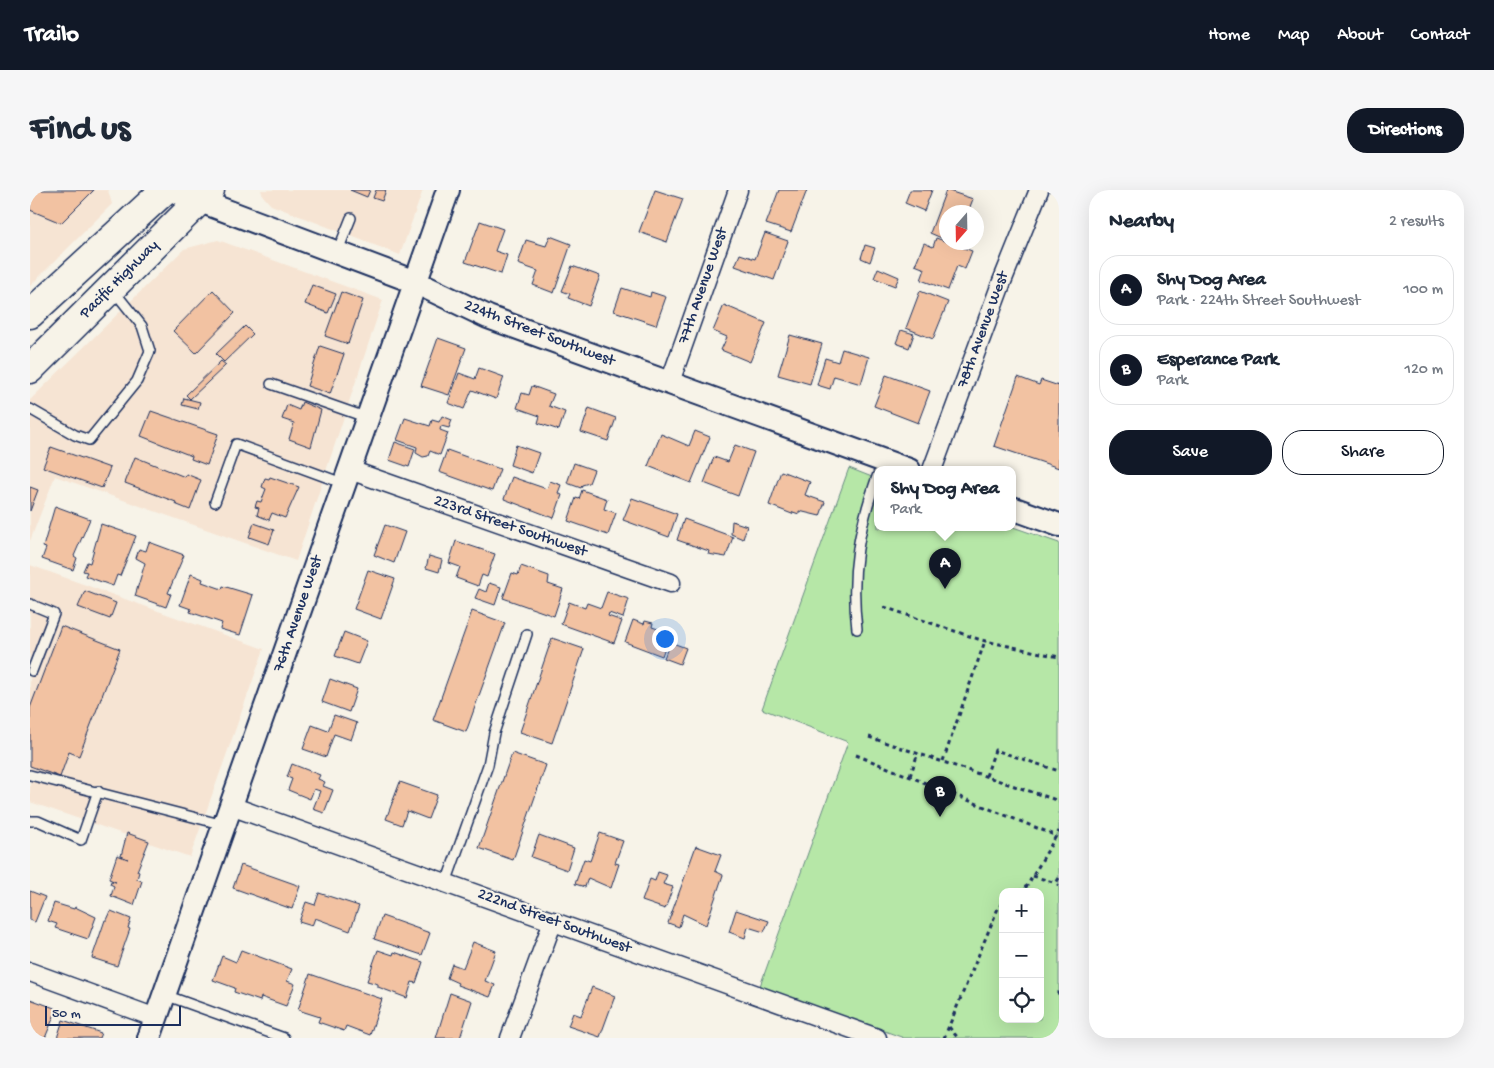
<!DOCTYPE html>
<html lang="en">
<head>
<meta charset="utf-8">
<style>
  body { margin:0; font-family:"Gochi Hand",sans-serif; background:#f6f6f7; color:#1f2937 }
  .controls { position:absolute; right:15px; bottom:15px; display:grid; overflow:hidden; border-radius:10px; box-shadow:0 5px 20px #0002 }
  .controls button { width:45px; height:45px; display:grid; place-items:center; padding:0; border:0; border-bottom:1px solid #e0e1e3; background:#fff; color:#1f2937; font:25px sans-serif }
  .compass { position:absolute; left:909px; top:15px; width:45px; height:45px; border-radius:50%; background:#fff; box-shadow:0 5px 20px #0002; rotate:200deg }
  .scale { position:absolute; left:15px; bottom:12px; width:136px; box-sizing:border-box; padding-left:5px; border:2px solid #1b2f5e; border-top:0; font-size:14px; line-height:18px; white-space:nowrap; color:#1b2f5e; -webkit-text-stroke:4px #f7f3e8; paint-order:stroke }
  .you { position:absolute; left:634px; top:448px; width:18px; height:18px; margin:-12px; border:4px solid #fff; border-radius:50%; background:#1a73e8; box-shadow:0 0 0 8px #1a73e833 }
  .badge { display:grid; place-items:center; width:32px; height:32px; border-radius:50%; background:#111827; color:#fff; font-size:16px; font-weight:700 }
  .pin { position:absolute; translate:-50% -41px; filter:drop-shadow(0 1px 2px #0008) }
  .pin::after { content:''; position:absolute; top:26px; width:18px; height:15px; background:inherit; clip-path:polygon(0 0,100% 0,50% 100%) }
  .popup { position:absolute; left:844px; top:276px; width:142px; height:65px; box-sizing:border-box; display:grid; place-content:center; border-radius:10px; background:#fff; filter:drop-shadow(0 1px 4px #0005); font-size:16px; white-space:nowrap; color:#747a83 }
  .popup b { font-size:19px; color:#1f2937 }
  .popup::after { content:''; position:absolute; left:50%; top:100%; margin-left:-10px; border:10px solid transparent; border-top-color:#fff }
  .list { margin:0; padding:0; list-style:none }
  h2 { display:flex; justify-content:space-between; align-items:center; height:65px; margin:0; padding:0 20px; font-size:21px }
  h2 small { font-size:16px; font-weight:400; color:#747a83 }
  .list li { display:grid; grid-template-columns:32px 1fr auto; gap:15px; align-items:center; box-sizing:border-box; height:70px; margin:0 10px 10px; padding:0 10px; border:1px solid #e0e1e3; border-radius:20px }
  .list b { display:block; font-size:19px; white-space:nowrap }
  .list p { margin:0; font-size:16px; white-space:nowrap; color:#747a83 }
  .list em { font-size:16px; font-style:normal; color:#747a83 }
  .actions { display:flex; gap:10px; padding:15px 20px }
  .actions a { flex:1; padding:11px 0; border:1px solid #111827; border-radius:20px; text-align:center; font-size:18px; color:#111827 }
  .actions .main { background:#111827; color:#fff }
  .icon { flex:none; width:28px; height:28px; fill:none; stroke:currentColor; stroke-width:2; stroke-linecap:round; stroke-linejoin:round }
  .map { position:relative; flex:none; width:1029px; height:848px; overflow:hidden; border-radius:20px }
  header { display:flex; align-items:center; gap:30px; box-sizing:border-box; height:70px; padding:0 25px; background:#111827; color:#fff }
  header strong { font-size:24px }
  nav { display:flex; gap:28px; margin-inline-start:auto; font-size:18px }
  .intro { display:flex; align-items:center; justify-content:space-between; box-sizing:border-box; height:120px; padding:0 30px }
  h1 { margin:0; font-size:35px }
  .button { padding:12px 22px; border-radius:20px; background:#111827; color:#fff; font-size:18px; font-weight:700 }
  main { display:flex; gap:30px; padding:0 30px }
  aside { flex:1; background:#fff; border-radius:20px; box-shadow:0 5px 20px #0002 }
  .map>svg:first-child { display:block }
</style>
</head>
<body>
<header>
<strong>Trailo</strong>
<nav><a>Home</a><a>Map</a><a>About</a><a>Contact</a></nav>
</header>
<div class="intro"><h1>Find us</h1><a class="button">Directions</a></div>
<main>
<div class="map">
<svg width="1029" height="848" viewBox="0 0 1029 848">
  <rect width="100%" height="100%" fill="#f7f3e8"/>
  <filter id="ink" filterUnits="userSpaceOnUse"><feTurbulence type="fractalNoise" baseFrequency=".02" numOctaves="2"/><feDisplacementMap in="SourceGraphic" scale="10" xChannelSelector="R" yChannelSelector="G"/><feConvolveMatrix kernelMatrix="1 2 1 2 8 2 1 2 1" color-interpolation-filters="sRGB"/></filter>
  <g filter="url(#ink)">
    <g fill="#f6e4d3">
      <polygon points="0,0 78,0 82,14 0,96"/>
      <polygon points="231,0 393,0 370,65 241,15 233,6"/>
      <polygon points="188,50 353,110 266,371 25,286 0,351 0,210 154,59"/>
      <polygon points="0,375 234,459 160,667 0,612"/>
    </g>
    <path fill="#b6e7a7" stroke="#688b82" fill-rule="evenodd" d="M819,278L847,289L848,338L983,337L1029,353V848H874L730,796L818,552L732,519ZM973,702H1010V829H973Z"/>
    <g fill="#f2c2a2" stroke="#1b2f5e">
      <polygon points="0,0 64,0 31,33 0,20"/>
      <polygon points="320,0 340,0 337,7"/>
      <polygon points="346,0 356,0 352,11 343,8"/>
      <polygon points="625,0 653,9 637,52 609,42"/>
      <polygon points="749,0 777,0 761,42 736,34"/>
      <polygon points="880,0 902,0 894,21 875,13"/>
      <polygon points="916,0 943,9 938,22 916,22 916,50 900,43"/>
      <polygon points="450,31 473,39 465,61 477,65 471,84 435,72"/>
      <polygon points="735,43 758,51 744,90 705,76 710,64 725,69"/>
      <polygon points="520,46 541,54 524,103 503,95 508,81 488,74 496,50 516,56"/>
      <polygon points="906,48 942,61 935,79 927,76 918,100 891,90 895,79 885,75 894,53 903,57"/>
      <polygon points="835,55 845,58 840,72 831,68"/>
      <polygon points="542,76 570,86 559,116 538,108 540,104 532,101"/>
      <polygon points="848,78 869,87 865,96 844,88"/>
      <polygon points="282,95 306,104 298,123 275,114"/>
      <polygon points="592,98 620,107 621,102 636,107 626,135 584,121"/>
      <polygon points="183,100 205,123 166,163 143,141"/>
      <polygon points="890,101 918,112 903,149 876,138"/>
      <polygon points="311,102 333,110 318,154 295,146"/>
      <polygon points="694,115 736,133 720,172 691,160 697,147 683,141"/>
      <polygon points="215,136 223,144 194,172 186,164"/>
      <polygon points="871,140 884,144 879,158 866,153"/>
      <polygon points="760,145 792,154 780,194 748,185"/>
      <polygon points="408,148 436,158 419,205 391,196"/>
      <polygon points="290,156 314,164 300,204 277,196"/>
      <polygon points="812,159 839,167 831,194 804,186 800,199 787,195 795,168 808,172"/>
      <polygon points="191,171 196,175 160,209 156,205"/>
      <polygon points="449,178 474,187 466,209 442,200 434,219 418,213 429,183 445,189"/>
      <polygon points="856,185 900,201 888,233 844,216"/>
      <polygon points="988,187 1009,195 1011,190 1029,196 1029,278 964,256"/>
      <polygon points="502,196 524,204 519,216 535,222 529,240 508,233 510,226 487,218 492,203 499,205"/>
      <polygon points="154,208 170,212 168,219 152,215"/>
      <polygon points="272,212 291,220 281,257 259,249 264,233 252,229 257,215 269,220"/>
      <polygon points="559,218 586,228 578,251 551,242"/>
      <polygon points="121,221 188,244 177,275 161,269 162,266 154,263 111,246"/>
      <polygon points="412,226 422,230 419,238 411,236 410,240 418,243 410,265 400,261 398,266 393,267 386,263 387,257 367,250 375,228 400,236 402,230 409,232"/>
      <polygon points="665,241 680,247 661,293 618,276 631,244 659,256"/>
      <polygon points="365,252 385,259 379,277 359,270"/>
      <polygon points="486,255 509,263 502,283 480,275"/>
      <polygon points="705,255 724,262 708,306 674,293 684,267 698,272"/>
      <polygon points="21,257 80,278 72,298 13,277"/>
      <polygon points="417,260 470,279 462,301 409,282"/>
      <polygon points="105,267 155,287 156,284 171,290 160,320 145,314 146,312 95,293"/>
      <polygon points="544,273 564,280 559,293 552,295 551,298 537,293"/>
      <polygon points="751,281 780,292 775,305 795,312 790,326 769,321 769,324 763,322 762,324 739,315"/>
      <polygon points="240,287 269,297 255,328 242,323 239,330 227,325 229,318 225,317 227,311 231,312 236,299 232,297 235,288 239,289"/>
      <polygon points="482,287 517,299 520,291 531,295 528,303 532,305 524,328 474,309"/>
      <polygon points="0,297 8,300 0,321"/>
      <polygon points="552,300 577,309 574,319 586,323 578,345 538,331 546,308 549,309"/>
      <polygon points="602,308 647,324 639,347 593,330"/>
      <polygon points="25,316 60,329 44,366 47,368 43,380 12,369 16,358 13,357"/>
      <polygon points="654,329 703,347 696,367 678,364 679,361 647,350"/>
      <polygon points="702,331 717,336 713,349 701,344"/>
      <polygon points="224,333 244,340 239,354 219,347"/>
      <polygon points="71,334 106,346 90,386 87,385 83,396 55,386 57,382 53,381 57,372 60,373"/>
      <polygon points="355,335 375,342 364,373 344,365"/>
      <polygon points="426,351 465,364 457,387 452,385 448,396 426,388 430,377 419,373"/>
      <polygon points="119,352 154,365 138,403 141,404 136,417 105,406 115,373 106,368 109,359 116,361"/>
      <polygon points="399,366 412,370 409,382 396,378"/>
      <polygon points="491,376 519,386 518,394 533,399 524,426 473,408 482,383 488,385"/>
      <polygon points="338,380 365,389 351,429 324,419"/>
      <polygon points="161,384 173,389 172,392 192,399 193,396 223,405 210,445 190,439 192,433 160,422 161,419 150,415"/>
      <polygon points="459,393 471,397 465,415 445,408 449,399 456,402"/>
      <polygon points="55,401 86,413 80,429 48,417"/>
      <polygon points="577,402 599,409 593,428 579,423 578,426 592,431 584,453 531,434 539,412 555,418 557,413 571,418"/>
      <polygon points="442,421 475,433 436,542 403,530"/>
      <polygon points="603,430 614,434 615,431 623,433 622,437 640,443 632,466 595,452"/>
      <polygon points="31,436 90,459 49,566 39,562 30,587 0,576 0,518"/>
      <polygon points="314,442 337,451 328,474 305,466"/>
      <polygon points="522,448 554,459 522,553 490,542"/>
      <polygon points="640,452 656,458 650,474 634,468"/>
      <polygon points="300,489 327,499 319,522 292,512"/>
      <polygon points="304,525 327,533 321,550 304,544 296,567 273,559 282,535 298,541"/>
      <polygon points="482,563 516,575 483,670 449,658"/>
      <polygon points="262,574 290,585 288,589 295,592 293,596 303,600 294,623 283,619 290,601 284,599 280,609 258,600 262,589 257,587"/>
      <polygon points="370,592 407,605 398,629 377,621 372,635 356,629"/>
      <polygon points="97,643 119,651 107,681 109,682 107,689 112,691 104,715 81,706 84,696 80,694 81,691 86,692 79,689 87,665 98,669 91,666"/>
      <polygon points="570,643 593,651 585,673 589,674 581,698 558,688 555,697 545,694 554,669 560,671"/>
      <polygon points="509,645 544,658 537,680 501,667"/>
      <polygon points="666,656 691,665 685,681 693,685 676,735 653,724 649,737 638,733"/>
      <polygon points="211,675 270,696 262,719 203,698"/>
      <polygon points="628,682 637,685 633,694 643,697 635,719 612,711 620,689 625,691"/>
      <polygon points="0,701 15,707 5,732 0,730"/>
      <polygon points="289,703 329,716 320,741 285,728 282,736 269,732 276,712 285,715"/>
      <polygon points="24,713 44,719 45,717 66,727 58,749 25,738 27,734 18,731"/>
      <polygon points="706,720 739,731 734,742 718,737 715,748 699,742"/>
      <polygon points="81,721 101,729 98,738 100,739 87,776 62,768 75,730 77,730"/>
      <polygon points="352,726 400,743 392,765 344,749"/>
      <polygon points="443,752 466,761 455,791 465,795 460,807 427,795 428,793 417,788 422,774 433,778"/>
      <polygon points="211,760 262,779 257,791 265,794 256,816 231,807 230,811 204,802 205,798 183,790 192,766 206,772"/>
      <polygon points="348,760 363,765 364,762 393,772 386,793 382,792 377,808 348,797 348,794 337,791"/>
      <polygon points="280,784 352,809 340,845 316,836 314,841 288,832 290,827 268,820"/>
      <polygon points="562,797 585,806 570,847 538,836 543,823 551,826"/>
      <polygon points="420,803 442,811 430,848 406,848"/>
      <polygon points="0,809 27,819 15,848 0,844"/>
      <polygon points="33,830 71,843 69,848 27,848"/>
    </g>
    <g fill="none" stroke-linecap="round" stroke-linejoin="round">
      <defs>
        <g id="service">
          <polyline points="307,63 321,28"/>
          <polyline points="241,194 338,228"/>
          <polyline points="0,219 45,245 59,250 107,191 120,161 112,136 84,101"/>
          <polyline points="185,312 206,254 315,294"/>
          <polyline points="0,414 24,424 2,481"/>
          <path d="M827,439C820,382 829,337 848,284"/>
          <polyline points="0,585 194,635"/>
          <polyline points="0,631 8,631 51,650 68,601"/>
          <polyline points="416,693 458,575 464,543 497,444"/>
          <polyline points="135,805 254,848"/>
        </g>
        <g id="minor">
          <polyline points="640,192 708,0"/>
          <polyline points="320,280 641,393"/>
          <polyline points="902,280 971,94 1009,0"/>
          <polyline points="201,616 847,848"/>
          <polyline points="0,782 126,828"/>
          <polyline points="480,848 523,731"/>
        </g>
        <g id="tertiary">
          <polyline points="141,0 385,92 458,127 879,280"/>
          <polyline points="982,318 1029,335"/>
          <polyline points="119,848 418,0"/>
        </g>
        <g id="trunk">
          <polyline points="0,124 135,0"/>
          <polyline points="0,179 180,0"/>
        </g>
      </defs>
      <use href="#service" stroke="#1b2f5e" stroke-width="12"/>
      <use href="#minor" stroke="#1b2f5e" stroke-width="21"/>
      <use href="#tertiary" stroke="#1b2f5e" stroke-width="26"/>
      <use href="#trunk" stroke="#1b2f5e" stroke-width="31"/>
      <g stroke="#1b2f5e" stroke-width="3" stroke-dasharray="4 4" stroke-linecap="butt">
        <polyline points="854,417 951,450 1029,467"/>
        <polyline points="839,547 1029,611"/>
        <polyline points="826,565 1027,646"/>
        <polyline points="913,571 955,451"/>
        <polyline points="880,586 888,563"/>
        <polyline points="956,586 965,560 1029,581"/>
        <polyline points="1003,686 1026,693"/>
        <polyline points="1029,688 1026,693 1029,696"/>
        <polyline points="988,702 997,696 1029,641"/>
        <polyline points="1027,802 1029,804"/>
        <polyline points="919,837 928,848"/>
        <polyline points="914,848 969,716 973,713"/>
      </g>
      <use href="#service" stroke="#f7f3e8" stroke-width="9"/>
      <use href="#minor" stroke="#f7f3e8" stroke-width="18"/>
      <use href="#tertiary" stroke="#f7f3e8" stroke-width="22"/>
      <use href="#trunk" stroke="#f7f3e8" stroke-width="28"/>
    </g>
  </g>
  <g text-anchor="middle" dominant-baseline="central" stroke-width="4.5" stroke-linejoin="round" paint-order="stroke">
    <g font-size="16" fill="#1b2f5e" stroke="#f7f3e8">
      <text transform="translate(90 90) rotate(-45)">Pacific Highway</text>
      <text transform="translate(674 96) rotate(-71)">77th Avenue West</text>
      <text transform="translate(954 140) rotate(-70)">78th Avenue West</text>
      <text transform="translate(509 144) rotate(21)">224th Street Southwest</text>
      <text transform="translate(480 337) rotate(19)">223rd Street Southwest</text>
      <text transform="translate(269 424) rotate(-71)">76th Avenue West</text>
      <text transform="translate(524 732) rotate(20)">222nd Street Southwest</text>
    </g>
  </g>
</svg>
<div class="controls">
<button>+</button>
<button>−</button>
<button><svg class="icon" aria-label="locate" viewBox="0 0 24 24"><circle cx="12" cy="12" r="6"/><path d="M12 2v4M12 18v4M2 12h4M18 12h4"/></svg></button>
</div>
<svg class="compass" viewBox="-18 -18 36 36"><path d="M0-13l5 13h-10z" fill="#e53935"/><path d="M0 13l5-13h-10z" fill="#747a83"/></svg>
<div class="scale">50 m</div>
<div class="you"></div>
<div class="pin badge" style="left:915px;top:399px">A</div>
<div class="popup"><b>Shy Dog Area</b>Park</div>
<div class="pin badge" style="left:910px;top:627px">B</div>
</div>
<aside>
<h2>Nearby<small>2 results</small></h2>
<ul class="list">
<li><span class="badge">A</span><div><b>Shy Dog Area</b><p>Park · 224th Street Southwest</p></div><em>100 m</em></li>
<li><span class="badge">B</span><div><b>Esperance Park</b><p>Park</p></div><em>120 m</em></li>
</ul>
<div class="actions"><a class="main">Save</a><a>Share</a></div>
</aside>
</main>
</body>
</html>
